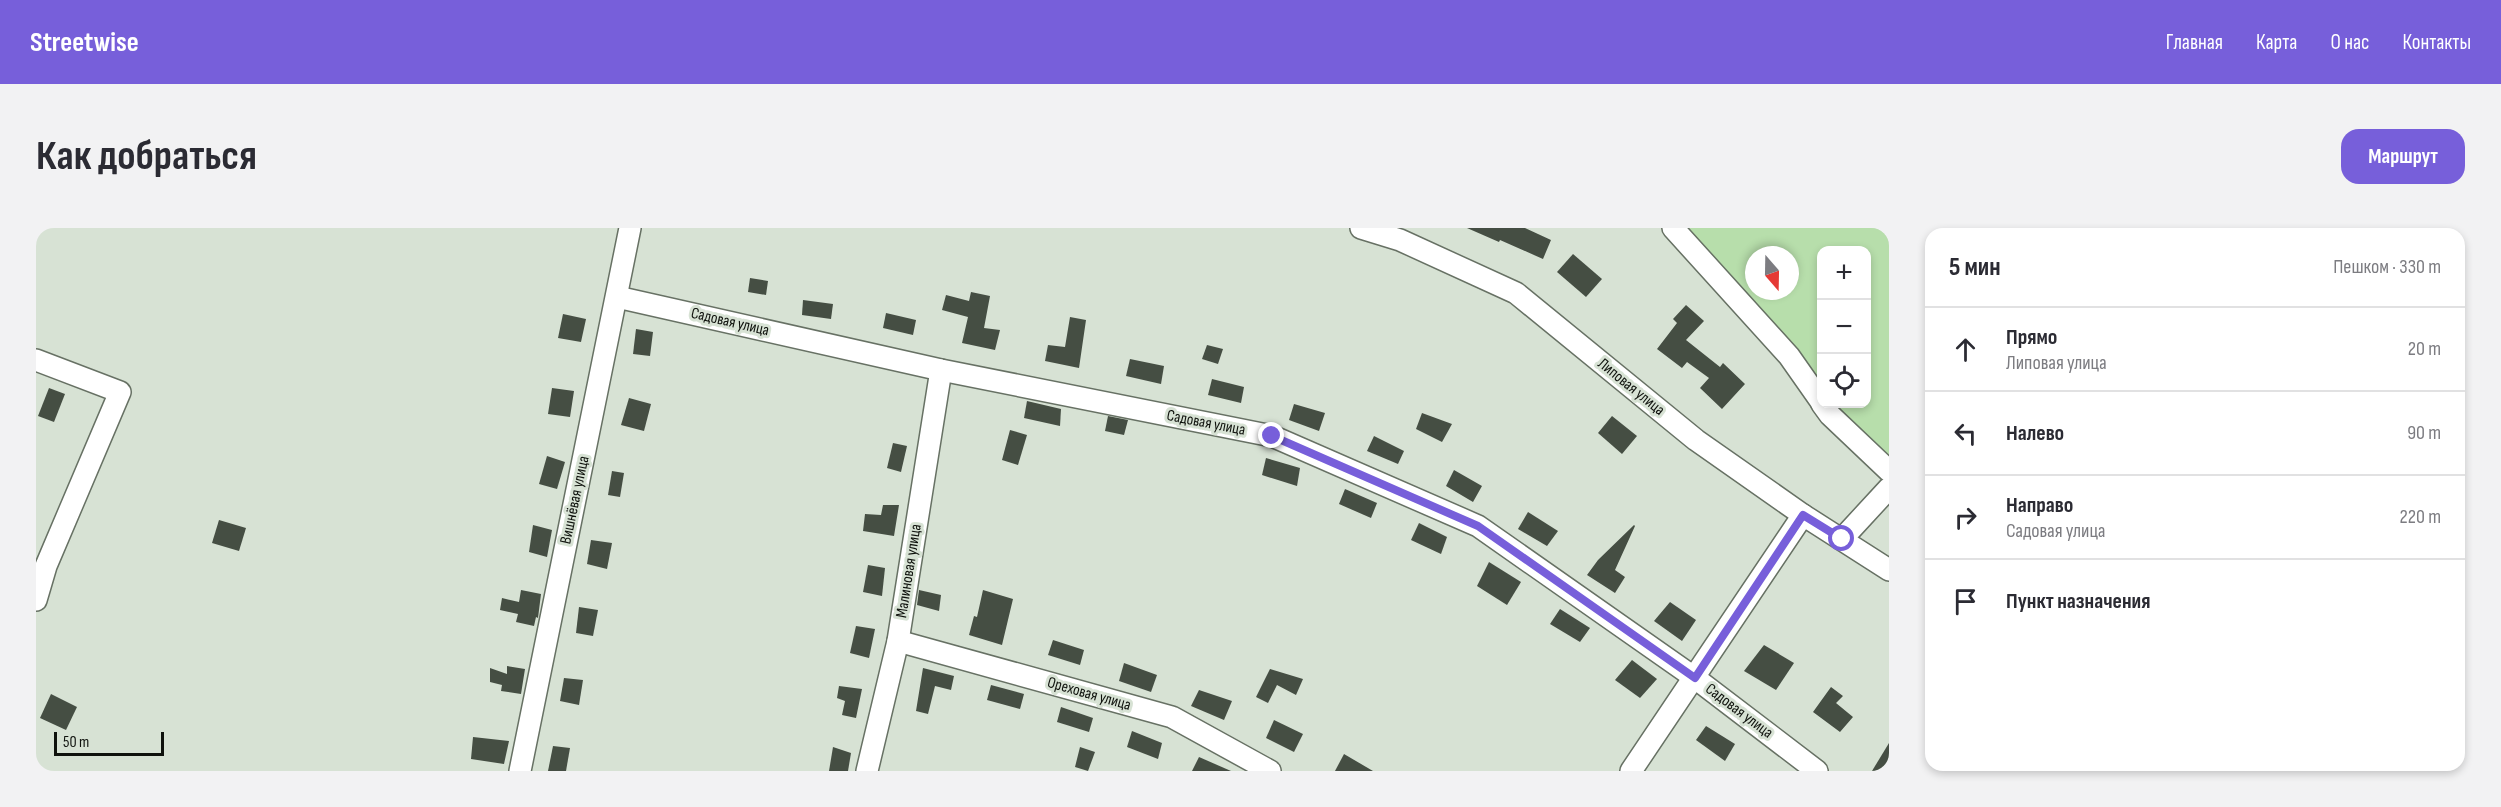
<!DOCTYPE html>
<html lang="ru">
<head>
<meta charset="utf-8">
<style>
  body { margin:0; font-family:"Sofia Sans Condensed",sans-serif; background:#f2f2f3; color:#2b2b33 }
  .controls { position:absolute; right:18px; top:18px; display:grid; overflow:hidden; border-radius:12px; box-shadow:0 3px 9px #0003 }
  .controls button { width:54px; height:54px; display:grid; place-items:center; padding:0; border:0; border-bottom:2px solid #e1e1e2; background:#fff; color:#2b2b33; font:30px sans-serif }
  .compass { position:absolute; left:1709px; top:18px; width:54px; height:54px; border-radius:50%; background:#fff; box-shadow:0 3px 9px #0003; rotate:160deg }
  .scale { position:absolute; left:18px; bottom:15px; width:110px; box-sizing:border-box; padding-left:6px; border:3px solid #0f120d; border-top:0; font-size:16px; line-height:21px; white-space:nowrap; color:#0f120d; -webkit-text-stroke:4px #d7e2d4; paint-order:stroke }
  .stop { position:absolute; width:18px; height:18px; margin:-14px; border:4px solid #775fda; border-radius:50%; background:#fff }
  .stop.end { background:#775fda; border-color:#fff; box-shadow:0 2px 6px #0008 }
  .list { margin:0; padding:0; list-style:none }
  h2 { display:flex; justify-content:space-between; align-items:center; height:78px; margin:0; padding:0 24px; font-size:26px }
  h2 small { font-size:20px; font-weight:400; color:#7c7c81 }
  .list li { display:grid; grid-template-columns:39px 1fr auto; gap:18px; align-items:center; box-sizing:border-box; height:84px; padding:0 24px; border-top:2px solid #e1e1e2 }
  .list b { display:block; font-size:22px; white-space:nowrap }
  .list p { margin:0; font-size:20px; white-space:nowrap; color:#7c7c81 }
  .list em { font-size:20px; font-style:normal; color:#7c7c81 }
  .icon { flex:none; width:33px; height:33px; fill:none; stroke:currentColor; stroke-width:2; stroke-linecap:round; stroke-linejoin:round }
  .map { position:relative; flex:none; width:1853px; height:543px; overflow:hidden; border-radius:18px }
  header { display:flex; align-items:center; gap:36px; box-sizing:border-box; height:84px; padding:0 30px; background:#775fda; color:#fff }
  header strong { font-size:28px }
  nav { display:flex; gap:33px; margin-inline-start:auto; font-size:21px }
  .intro { display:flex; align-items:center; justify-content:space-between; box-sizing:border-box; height:144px; padding:0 36px }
  h1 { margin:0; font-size:42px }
  .button { padding:15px 27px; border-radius:18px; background:#775fda; color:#fff; font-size:21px; font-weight:700 }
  main { display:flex; gap:36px; padding:0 36px }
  aside { flex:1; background:#fff; border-radius:18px; box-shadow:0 3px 9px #0003 }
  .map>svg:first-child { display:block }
</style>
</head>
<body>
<header>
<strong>Streetwise</strong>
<nav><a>Главная</a><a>Карта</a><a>О нас</a><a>Контакты</a></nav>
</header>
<div class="intro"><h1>Как добраться</h1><a class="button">Маршрут</a></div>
<main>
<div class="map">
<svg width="1853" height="543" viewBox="0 0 1853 543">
  <rect width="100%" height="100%" fill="#d7e2d4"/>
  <path fill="#b7deab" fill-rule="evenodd" d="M1637,0H1853V243L1786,176H1830V22H1786L1785,175ZM1718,27H1754V63H1718Z"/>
  <g fill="#454e43">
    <polygon points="1431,0 1489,0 1515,12 1507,31 1464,12 1463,14"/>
    <polygon points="1537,26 1566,51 1550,69 1521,44"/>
    <polygon points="714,50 732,53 730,67 712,64"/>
    <polygon points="935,64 954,68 948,100 964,102 959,122 926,115 932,89 906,82 910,67 933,73"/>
    <polygon points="767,72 797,76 795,91 766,87"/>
    <polygon points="1650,77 1668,93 1650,112 1684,139 1687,135 1709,156 1686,181 1664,160 1673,150 1651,134 1646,140 1621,121 1641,95 1637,91"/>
    <polygon points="850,85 880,92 877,107 847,100"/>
    <polygon points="527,86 550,91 545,114 522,110"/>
    <polygon points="1034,89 1050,92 1043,140 1009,133 1012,117 1029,119"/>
    <polygon points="600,101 617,104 614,128 597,126"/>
    <polygon points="1171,117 1187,121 1182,136 1166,131"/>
    <polygon points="1094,131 1128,138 1125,156 1090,148"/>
    <polygon points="1176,151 1208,159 1205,175 1172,167"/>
    <polygon points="13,160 29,166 18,194 2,188"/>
    <polygon points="516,160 538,163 534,189 512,186"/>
    <polygon points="593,170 615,176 608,203 585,197"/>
    <polygon points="991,173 1025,181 1024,198 988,190"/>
    <polygon points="1258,176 1289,185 1283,203 1253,192"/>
    <polygon points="1386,185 1416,196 1406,214 1380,201"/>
    <polygon points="1072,188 1092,192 1088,207 1069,203"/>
    <polygon points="1576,188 1601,208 1586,226 1562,205"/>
    <polygon points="974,202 991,207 982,237 966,232"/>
    <polygon points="1338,208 1368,223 1362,236 1331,223"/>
    <polygon points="857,215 871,218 865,244 851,240"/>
    <polygon points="511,228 529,234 521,261 503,256"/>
    <polygon points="1230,230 1264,240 1261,258 1226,247"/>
    <polygon points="1418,242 1446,258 1437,274 1410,258"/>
    <polygon points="576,243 588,245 584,269 572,267"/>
    <polygon points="1309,261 1341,275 1335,290 1303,276"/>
    <polygon points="847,277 863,277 858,308 827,303 829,286 845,287"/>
    <polygon points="1492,284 1522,303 1511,318 1482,301"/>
    <polygon points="183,292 210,300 203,323 176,315"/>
    <polygon points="1383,295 1411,309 1405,326 1375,312"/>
    <polygon points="497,297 516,302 511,329 493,324"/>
    <polygon points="1598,297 1599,298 1579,342 1589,349 1579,365 1551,347 1562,332"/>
    <polygon points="555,312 576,315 571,341 551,336"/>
    <polygon points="1453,334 1485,354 1471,377 1441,358"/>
    <polygon points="832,337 849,340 846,368 827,364"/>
    <polygon points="485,362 505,366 502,390 500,389 498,398 480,394 482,386 464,382 466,370 483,374"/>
    <polygon points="883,362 905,367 903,383 881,377"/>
    <polygon points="947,362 977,371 966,417 933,407 938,388 941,389"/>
    <polygon points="1634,374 1660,392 1646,413 1618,393"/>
    <polygon points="543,379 562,382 557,408 540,405"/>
    <polygon points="1524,381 1554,400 1544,414 1514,396"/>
    <polygon points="820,398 839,401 833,430 814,425"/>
    <polygon points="1017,412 1048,422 1044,437 1012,427"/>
    <polygon points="1728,417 1758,435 1740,462 1708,443"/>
    <polygon points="1596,432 1621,451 1604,470 1579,452"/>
    <polygon points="1088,435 1121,447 1115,464 1083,453"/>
    <polygon points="471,438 489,441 485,466 465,463 466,457 454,454 454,440 471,446"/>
    <polygon points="887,440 918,448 915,462 899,458 892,486 880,483"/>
    <polygon points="1234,441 1267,451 1260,467 1241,457 1232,475 1220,469"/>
    <polygon points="528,450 547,452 543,477 524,473"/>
    <polygon points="955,457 988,466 984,481 951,472"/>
    <polygon points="803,458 826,461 820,490 806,487 809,473 801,470"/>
    <polygon points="1795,459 1807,468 1800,475 1817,489 1804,504 1777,484"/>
    <polygon points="1163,462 1196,473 1188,492 1155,478"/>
    <polygon points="15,466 41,479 30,502 4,490"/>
    <polygon points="1025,479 1057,490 1053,504 1021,494"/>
    <polygon points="1238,492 1267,506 1258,524 1230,510"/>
    <polygon points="1670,498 1699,516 1689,533 1660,512"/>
    <polygon points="1096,503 1126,515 1122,531 1091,519"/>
    <polygon points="437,509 473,513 468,536 435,531"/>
    <polygon points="1853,515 1853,543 1836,543"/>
    <polygon points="517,518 534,520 530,543 512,543"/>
    <polygon points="797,519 815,525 812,543 793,543"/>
    <polygon points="1044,519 1059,524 1052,543 1039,539"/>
    <polygon points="1308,526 1337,543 1299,543"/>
    <polygon points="1163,529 1195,543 1156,543"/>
  </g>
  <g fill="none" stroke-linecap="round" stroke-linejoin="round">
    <defs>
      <g id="minor">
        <polyline points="1325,0 1364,12 1480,65 1660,212 1767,287 1853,342"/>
        <polyline points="1637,0 1753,128 1786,175"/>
        <polyline points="581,69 905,142 1236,208 1442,298 1659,450 1781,543"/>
        <polyline points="0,132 84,164 10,338 0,372"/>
        <polyline points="1786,176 1794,187 1853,243"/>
        <polyline points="1806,311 1853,260"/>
        <polyline points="862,413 1136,489 1234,543"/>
        <polyline points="484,543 594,0"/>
        <polyline points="831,543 862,413 905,142"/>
        <polyline points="1595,543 1767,287"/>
      </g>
    </defs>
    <use href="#minor" stroke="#677164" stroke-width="24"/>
    <use href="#minor" stroke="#fff" stroke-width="21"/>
  </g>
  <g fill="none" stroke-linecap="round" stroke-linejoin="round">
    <polyline stroke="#775fda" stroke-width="8" points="1236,208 1442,298 1659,450 1767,287 1806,311"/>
  </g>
  <g text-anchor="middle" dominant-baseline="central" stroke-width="6" stroke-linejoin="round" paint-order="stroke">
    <g font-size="16" fill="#0f120d" stroke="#d7e2d4">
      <text transform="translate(694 94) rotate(13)">Садовая улица</text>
      <text transform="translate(1595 159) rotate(39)">Липовая улица</text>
      <text transform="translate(1170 195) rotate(11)">Садовая улица</text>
      <text transform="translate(539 272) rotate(-78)">Вишнёвая улица</text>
      <text transform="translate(873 343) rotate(-81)">Малиновая улица</text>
      <text transform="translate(1053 466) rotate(16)">Ореховая улица</text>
      <text transform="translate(1703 483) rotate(37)">Садовая улица</text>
    </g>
  </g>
</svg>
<div class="controls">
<button>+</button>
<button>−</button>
<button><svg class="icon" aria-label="locate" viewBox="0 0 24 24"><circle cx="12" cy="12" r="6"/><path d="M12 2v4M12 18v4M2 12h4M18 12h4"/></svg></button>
</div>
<svg class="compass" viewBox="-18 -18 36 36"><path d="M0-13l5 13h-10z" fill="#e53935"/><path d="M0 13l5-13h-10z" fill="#7c7c81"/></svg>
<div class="scale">50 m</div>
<div class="stop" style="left:1806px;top:311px"></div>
<div class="stop end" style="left:1236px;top:208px"></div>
</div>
<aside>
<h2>5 мин<small>Пешком · 330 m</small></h2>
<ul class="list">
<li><svg class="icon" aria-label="ahead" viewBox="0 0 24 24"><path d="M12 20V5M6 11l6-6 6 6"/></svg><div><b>Прямо</b><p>Липовая улица</p></div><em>20 m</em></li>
<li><svg class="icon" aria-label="left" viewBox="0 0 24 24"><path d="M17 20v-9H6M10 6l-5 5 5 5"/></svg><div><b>Налево</b></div><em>90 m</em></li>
<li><svg class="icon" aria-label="right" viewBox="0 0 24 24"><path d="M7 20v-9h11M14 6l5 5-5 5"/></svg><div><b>Направо</b><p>Садовая улица</p></div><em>220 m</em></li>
<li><svg class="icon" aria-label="arrive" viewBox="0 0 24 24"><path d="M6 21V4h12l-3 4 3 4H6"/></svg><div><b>Пункт назначения</b></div></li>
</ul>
</aside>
</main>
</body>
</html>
